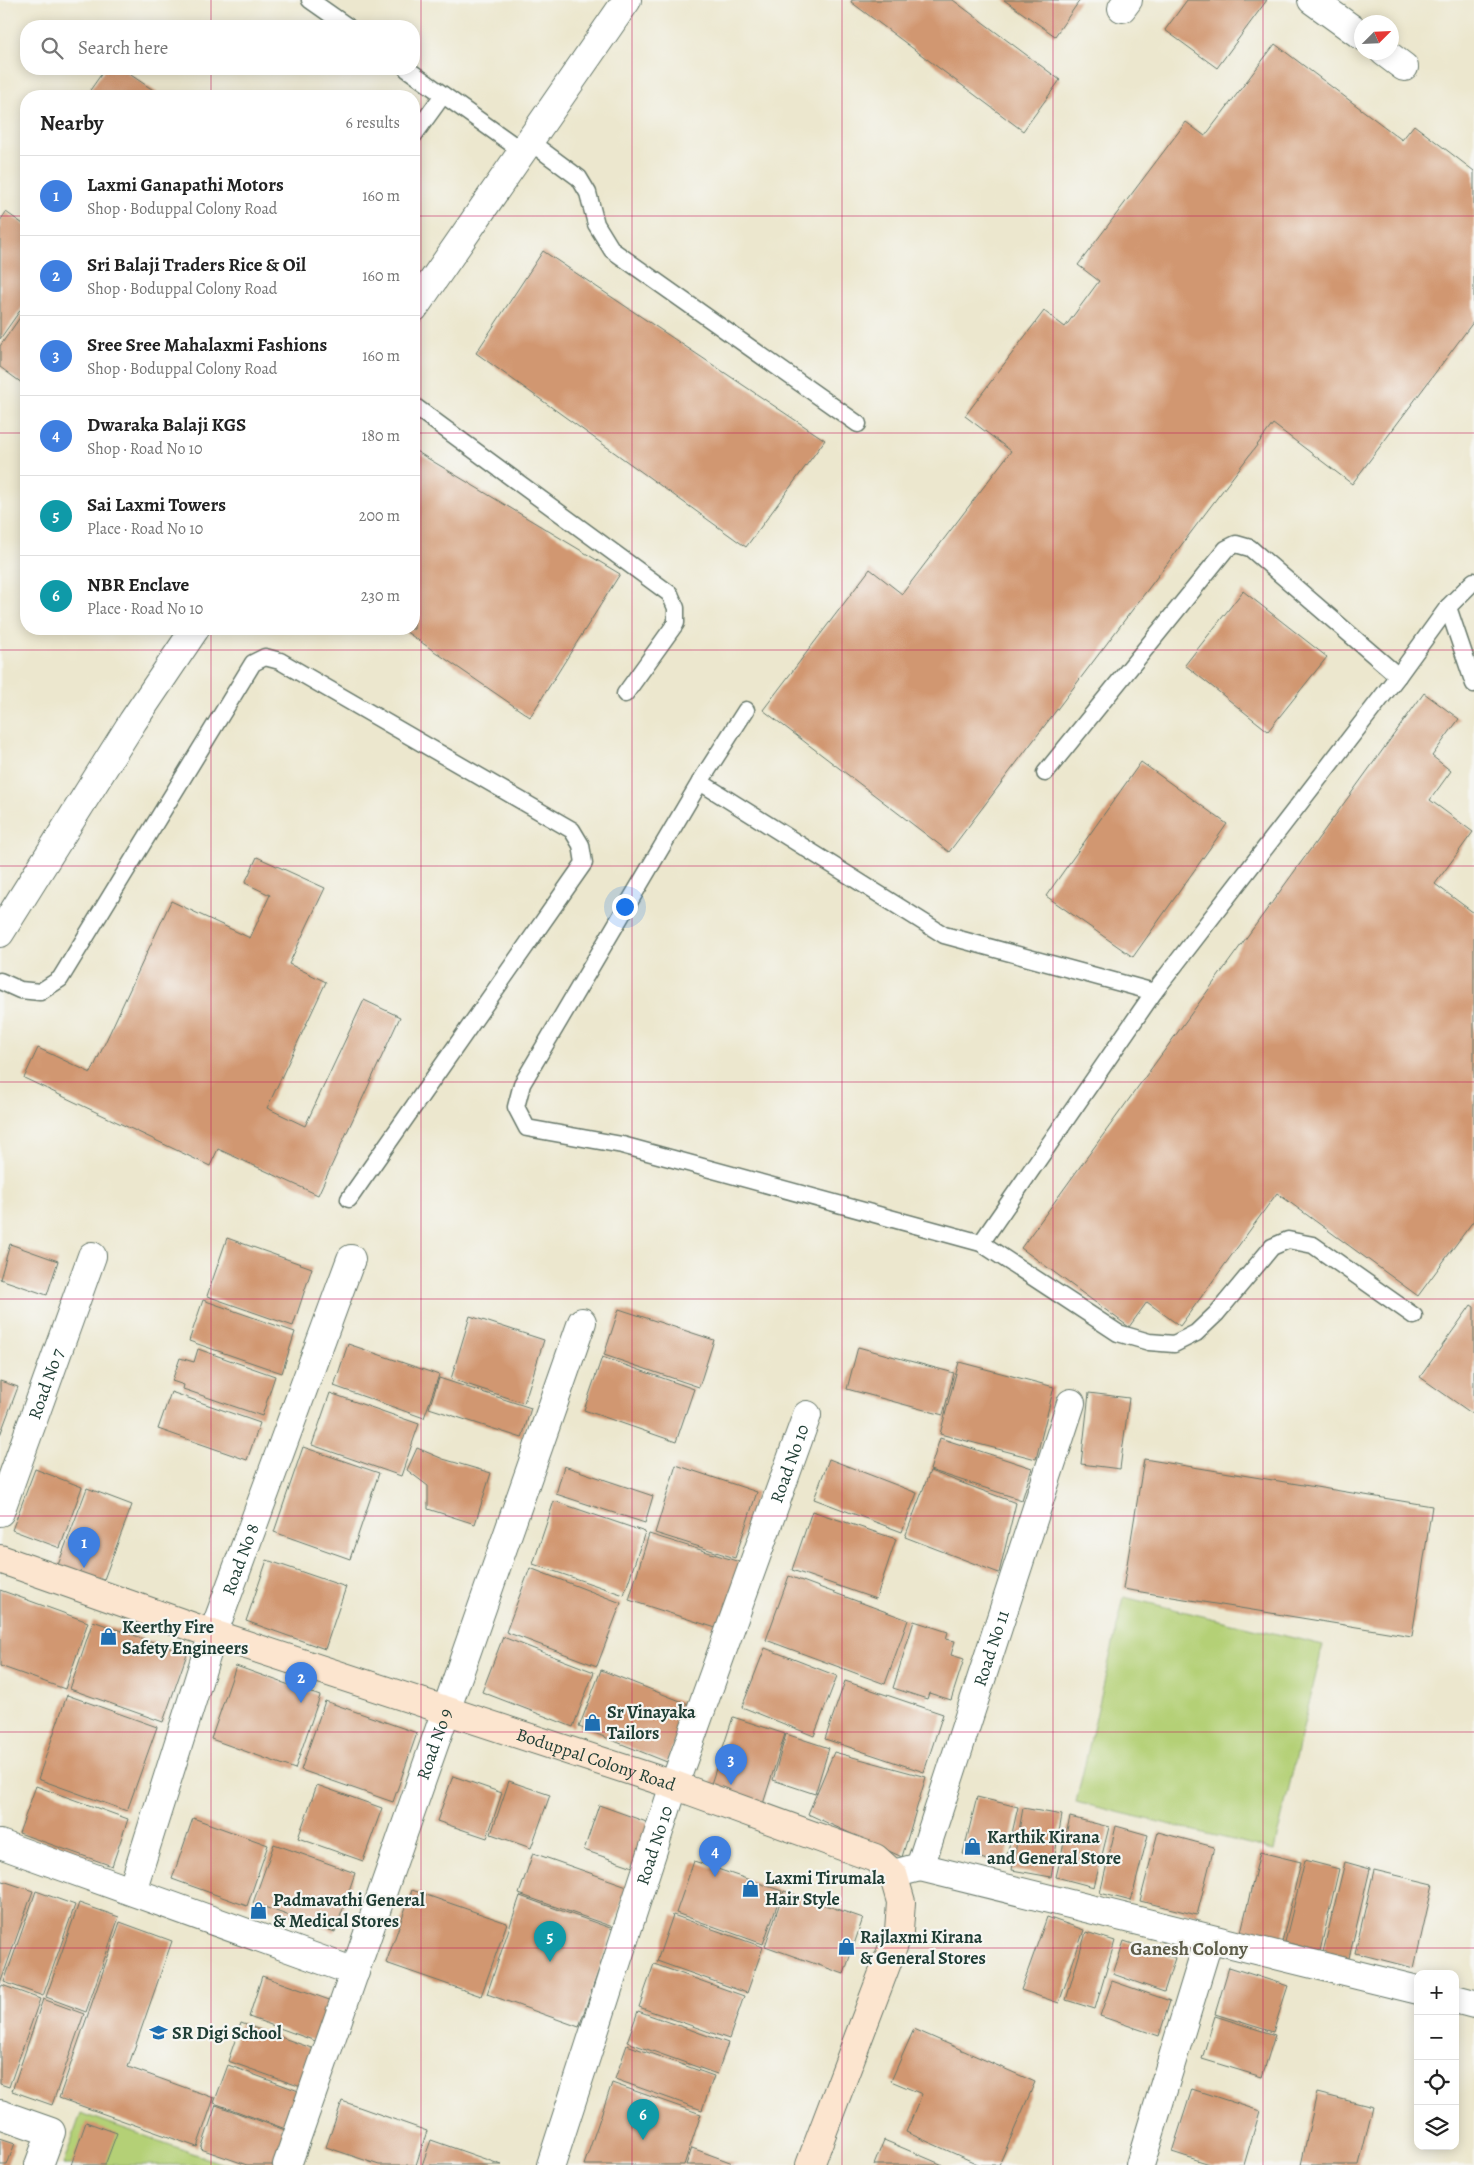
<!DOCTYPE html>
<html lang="en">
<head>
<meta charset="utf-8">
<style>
  body { margin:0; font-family:Alegreya,serif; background:#f2f2f2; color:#222 }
  .controls { position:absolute; right:15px; bottom:15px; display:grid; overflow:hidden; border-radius:10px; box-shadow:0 2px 12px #0003 }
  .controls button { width:45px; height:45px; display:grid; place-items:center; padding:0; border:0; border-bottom:1px solid #e0e0e0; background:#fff; color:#222; font:25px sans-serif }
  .compass { position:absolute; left:1354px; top:15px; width:45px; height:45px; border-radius:50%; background:#fff; box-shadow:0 2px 12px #0003; rotate:66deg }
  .you { position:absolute; left:624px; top:906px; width:18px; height:18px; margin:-12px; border:4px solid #fff; border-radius:50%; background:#1a73e8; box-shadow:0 0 0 8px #1a73e833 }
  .badge { display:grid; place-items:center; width:32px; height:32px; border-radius:50%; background:#d93025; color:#fff; font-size:16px; font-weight:700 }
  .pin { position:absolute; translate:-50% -41px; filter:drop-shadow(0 1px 2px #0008) }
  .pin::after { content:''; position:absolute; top:26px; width:18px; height:15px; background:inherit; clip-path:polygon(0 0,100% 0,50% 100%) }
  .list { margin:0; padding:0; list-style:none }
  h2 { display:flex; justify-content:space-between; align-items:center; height:65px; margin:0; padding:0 20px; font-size:21px }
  h2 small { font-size:16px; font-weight:400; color:#767676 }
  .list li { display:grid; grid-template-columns:32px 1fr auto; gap:15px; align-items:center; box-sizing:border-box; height:80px; padding:0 20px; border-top:1px solid #e0e0e0 }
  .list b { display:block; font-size:19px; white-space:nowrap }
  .list p { margin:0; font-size:16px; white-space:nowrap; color:#767676 }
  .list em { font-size:16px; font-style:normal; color:#767676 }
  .icon { flex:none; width:28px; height:28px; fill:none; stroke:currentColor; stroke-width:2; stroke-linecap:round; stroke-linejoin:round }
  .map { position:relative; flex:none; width:1474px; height:2165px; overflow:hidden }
  .search { position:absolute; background:#fff; box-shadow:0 2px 12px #0003; left:20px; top:20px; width:400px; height:55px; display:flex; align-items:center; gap:12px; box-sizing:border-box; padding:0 18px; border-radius:20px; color:#767676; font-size:19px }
  .panel { position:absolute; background:#fff; box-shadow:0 2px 12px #0003; left:20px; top:90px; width:400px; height:545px; border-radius:20px }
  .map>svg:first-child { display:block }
</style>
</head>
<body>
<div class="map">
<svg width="1474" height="2165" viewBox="0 0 1474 2165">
  <rect width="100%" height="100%" fill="#f6f6f2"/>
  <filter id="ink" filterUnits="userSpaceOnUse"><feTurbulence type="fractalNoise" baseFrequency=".02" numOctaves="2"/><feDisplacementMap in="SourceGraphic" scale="10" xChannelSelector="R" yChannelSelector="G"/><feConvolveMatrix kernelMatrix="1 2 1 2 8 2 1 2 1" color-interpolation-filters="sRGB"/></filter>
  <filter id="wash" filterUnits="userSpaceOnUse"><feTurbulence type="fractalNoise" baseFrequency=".0096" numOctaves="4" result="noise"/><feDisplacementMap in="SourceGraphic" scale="20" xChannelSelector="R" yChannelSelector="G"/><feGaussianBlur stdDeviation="1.12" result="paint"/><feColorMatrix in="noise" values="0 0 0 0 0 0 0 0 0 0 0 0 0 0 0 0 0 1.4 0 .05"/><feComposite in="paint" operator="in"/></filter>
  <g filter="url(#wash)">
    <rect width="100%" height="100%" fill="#ece7ce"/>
    <g fill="#b4d076" stroke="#6a8655">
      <polygon points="1124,1597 1323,1645 1274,1850 1076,1802"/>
      <polygon points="81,2113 226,2165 63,2165"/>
    </g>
    <g id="blocks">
      <g fill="#d19771">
        <polygon points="852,0 953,0 1060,80 1023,131 851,2"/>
        <polygon points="1004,0 1080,0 1055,36"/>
        <polygon points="1187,0 1267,0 1217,68 1165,30"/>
        <polygon points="1275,44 1402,140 1414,125 1474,171 1474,321 1352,484 1273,424 949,852 763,710 870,569 902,594 1011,451 965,416 1044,311 1065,327 1099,281 1078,265 1186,122 1205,136"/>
        <polygon points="105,69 122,69 162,96 86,96"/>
        <polygon points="6,212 26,226 26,302 0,339 0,221"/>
        <polygon points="543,251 825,440 746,547 476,353"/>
        <polygon points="26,309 26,386 0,367 0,346"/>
        <polygon points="414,450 620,574 530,717 402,629 414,629"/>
        <polygon points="1243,591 1327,657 1268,731 1185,665"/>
        <polygon points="1424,693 1459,719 1432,756 1451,771 1430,800 1473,832 1435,884 1474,913 1474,1220 1418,1296 1277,1193 1180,1326 1147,1302 1129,1327 1021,1248"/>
        <polygon points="1141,762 1227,824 1133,957 1046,896"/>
        <polygon points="257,857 325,888 289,964 326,982 267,1108 305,1126 364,1000 400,1017 318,1195 218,1149 210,1166 24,1078 38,1048 91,1073 171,901 250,938 270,895 245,883"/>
        <polygon points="227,1238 312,1268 293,1326 207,1296"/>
        <polygon points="10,1244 58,1261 47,1295 0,1279"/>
        <polygon points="203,1300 295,1332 282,1373 189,1341"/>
        <polygon points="1471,1305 1474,1307 1474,1415 1420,1377"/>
        <polygon points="619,1309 714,1340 699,1387 604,1355"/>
        <polygon points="470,1316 544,1340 524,1403 451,1379"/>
        <polygon points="348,1344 439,1375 424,1418 334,1386"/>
        <polygon points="858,1347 954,1373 943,1415 847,1389"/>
        <polygon points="198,1349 275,1376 262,1416 183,1389 184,1385 172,1381 180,1358 194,1362"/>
        <polygon points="602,1357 694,1389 676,1442 584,1410"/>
        <polygon points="959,1362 1054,1387 1036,1459 940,1434"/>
        <polygon points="439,1378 531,1408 522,1438 429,1408"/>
        <polygon points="0,1381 18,1387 0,1435"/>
        <polygon points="171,1392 260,1423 247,1460 158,1429"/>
        <polygon points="330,1393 419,1424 401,1476 312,1445"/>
        <polygon points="1089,1393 1129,1398 1120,1469 1081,1464"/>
        <polygon points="940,1438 1032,1468 1022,1500 930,1470"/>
        <polygon points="303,1447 379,1473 350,1559 274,1532"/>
        <polygon points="417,1448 443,1459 491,1473 475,1524 428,1509 428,1486 407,1470"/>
        <polygon points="829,1459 917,1493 902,1532 814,1499"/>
        <polygon points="1144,1459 1432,1506 1412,1636 1123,1589"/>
        <polygon points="676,1465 757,1492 735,1558 655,1533"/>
        <polygon points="564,1466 653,1496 645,1523 556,1494"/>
        <polygon points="35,1469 82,1487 60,1548 12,1530"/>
        <polygon points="930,1471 1016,1503 999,1573 905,1537"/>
        <polygon points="87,1488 132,1505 103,1582 58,1565"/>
        <polygon points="554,1501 645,1532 624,1595 533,1564"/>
        <polygon points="812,1511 896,1539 876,1599 792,1570"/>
        <polygon points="649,1534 743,1563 722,1630 629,1600"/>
        <polygon points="267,1560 346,1587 325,1649 246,1621"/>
        <polygon points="530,1568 621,1603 597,1666 506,1632"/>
        <polygon points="789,1576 908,1620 885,1684 766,1640"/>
        <polygon points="0,1590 88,1622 65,1689 0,1666"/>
        <polygon points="93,1621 187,1654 163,1722 70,1689"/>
        <polygon points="914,1621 948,1632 946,1639 955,1641 951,1655 964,1659 951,1700 929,1693 927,1699 893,1688"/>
        <polygon points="503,1637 594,1672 573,1727 482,1692"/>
        <polygon points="765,1648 837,1676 814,1736 742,1707"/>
        <polygon points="236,1666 320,1696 295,1769 211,1739"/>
        <polygon points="601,1670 688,1704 667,1762 579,1727"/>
        <polygon points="845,1681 943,1714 924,1772 825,1739"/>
        <polygon points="67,1695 157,1727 127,1811 38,1779"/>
        <polygon points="325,1701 417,1733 393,1802 301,1770"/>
        <polygon points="733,1717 785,1734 763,1804 710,1787"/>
        <polygon points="786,1734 829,1748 815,1794 773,1780"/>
        <polygon points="834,1752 926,1777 902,1857 808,1814"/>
        <polygon points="453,1776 502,1793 487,1838 437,1821"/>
        <polygon points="509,1781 550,1795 531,1848 491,1834"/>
        <polygon points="317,1785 382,1808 363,1861 298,1838"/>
        <polygon points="36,1786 128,1819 112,1866 19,1833"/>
        <polygon points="977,1797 1018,1807 1005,1864 963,1854"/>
        <polygon points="599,1805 652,1824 636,1868 584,1850"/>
        <polygon points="1023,1808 1062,1815 1051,1877 1012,1870"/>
        <polygon points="1070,1817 1109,1827 1094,1887 1056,1877"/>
        <polygon points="193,1818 268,1845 247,1906 172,1879"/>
        <polygon points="1116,1826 1148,1835 1131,1901 1100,1893"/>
        <polygon points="1158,1832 1214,1847 1197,1915 1140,1901"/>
        <polygon points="274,1844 355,1873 335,1932 253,1903"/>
        <polygon points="1260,1852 1301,1862 1281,1946 1240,1936"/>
        <polygon points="533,1853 627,1886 613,1927 519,1894"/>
        <polygon points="1305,1860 1339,1869 1320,1951 1285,1942"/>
        <polygon points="694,1861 782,1891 763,1944 676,1913"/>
        <polygon points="1345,1862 1370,1869 1349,1958 1323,1952"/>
        <polygon points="1374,1870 1433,1884 1414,1968 1355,1953"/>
        <polygon points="0,1880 33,1891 0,1984"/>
        <polygon points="412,1890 507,1923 481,1996 386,1963"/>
        <polygon points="36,1891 75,1905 43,1996 4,1982"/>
        <polygon points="784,1891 863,1918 844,1974 765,1946"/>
        <polygon points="520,1896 613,1929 579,2027 487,1994"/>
        <polygon points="79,1903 119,1917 86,2012 46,1997"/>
        <polygon points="673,1915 763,1947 747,1993 657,1961"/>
        <polygon points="1047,1917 1084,1930 1059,2003 1021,1990"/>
        <polygon points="120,1922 172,1941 128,2067 214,2098 197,2147 59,2098"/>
        <polygon points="1086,1932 1115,1941 1095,2009 1066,2000"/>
        <polygon points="1124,1941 1175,1958 1164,1992 1113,1974"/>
        <polygon points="654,1964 744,1996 729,2039 639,2007"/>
        <polygon points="1229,1967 1288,1986 1273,2032 1215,2014"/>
        <polygon points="262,1976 335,2002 321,2043 249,2017"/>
        <polygon points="1112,1981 1170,2001 1159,2036 1100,2016"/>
        <polygon points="2,1985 40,1999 9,2087 0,2084 0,1989"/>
        <polygon points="43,1999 84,2014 52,2105 12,2091"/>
        <polygon points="638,2011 728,2043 717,2074 627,2042"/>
        <polygon points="1215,2016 1275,2035 1262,2077 1202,2059"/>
        <polygon points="241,2023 317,2050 304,2088 228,2061"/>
        <polygon points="914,2029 1035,2082 999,2165 980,2165 906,2132 922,2094 891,2081"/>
        <polygon points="627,2045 714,2076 702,2110 615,2079"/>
        <polygon points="228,2065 304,2093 291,2131 214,2103"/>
        <polygon points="612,2083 701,2114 684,2165 584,2165"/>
        <polygon points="1192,2089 1260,2111 1244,2165 1213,2165 1172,2152"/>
        <polygon points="1317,2093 1373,2107 1359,2165 1301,2165"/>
        <polygon points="342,2101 427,2131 416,2165 379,2165 326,2147"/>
        <polygon points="216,2105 285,2130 273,2165 247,2165 201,2149"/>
        <polygon points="86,2122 117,2133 105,2165 71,2165"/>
        <polygon points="0,2138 15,2143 7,2165 0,2165"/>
        <polygon points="431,2140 502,2165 422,2165"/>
        <polygon points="884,2140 943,2165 874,2165"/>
        <polygon points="692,2148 738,2165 686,2165"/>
      </g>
    </g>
  </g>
  <g filter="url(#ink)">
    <use href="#blocks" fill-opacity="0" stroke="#67786a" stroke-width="1"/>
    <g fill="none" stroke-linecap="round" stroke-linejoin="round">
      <defs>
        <g id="lane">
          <polyline points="310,0 347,26"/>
          <polyline points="407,69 522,151"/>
          <polyline points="414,135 443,95"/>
          <polyline points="529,141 579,178 588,193 596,224 612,250 858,424"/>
          <polyline points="414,406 670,594 676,608 676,623 625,694"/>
          <polyline points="1448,607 1474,684"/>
          <polyline points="746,710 700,782 522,1084 516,1107 527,1128 622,1145 981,1243 1118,1333 1149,1342 1174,1344 1196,1333 1217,1313 1272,1247 1288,1240 1313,1245 1414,1316"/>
          <polyline points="1045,773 1226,549 1236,544 1250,548 1398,676"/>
          <polyline points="700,782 944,935 1154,992"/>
          <polyline points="0,981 20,990 40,992 60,979 253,663 265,657 280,661 572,830 581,845 584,863 349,1199"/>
          <polyline points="981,1243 1154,992 1398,676 1448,607 1474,581"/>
        </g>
        <g id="street">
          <polyline points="1312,0 1362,36"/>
          <polyline points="1122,8 1128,0"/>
          <polyline points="1384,52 1404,67"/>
          <polyline points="414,308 627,0"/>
          <polyline points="0,933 133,721 195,629"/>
          <path id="s1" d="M0,1512L92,1256"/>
          <polyline points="0,1844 355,1972"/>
          <polyline points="920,1867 1418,1990"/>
          <path id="s2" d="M893,1874L920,1867L1071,1403"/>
          <path id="s3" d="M132,1891L213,1634L351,1259"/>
          <polyline points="1455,1999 1474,2004"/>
          <polyline points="0,2114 51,2132 39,2165"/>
          <path id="s4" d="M287,2165L582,1322"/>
          <path id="s5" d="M551,2165L674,1785L807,1415"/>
          <polyline points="1140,2165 1209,1939"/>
        </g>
        <g id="secondary">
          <path id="s6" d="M0,1559L213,1634L674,1785L875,1858L893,1874L901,1902L899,1931L810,2165"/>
        </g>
      </defs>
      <use href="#lane" stroke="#67786a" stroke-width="19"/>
      <use href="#street" stroke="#67786a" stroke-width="30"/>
      <use href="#secondary" stroke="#67786a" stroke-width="30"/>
      <use href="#lane" stroke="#fff" stroke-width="16"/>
      <use href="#street" stroke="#fff" stroke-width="28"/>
      <use href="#secondary" stroke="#fce5cf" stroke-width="28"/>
    </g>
  </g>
  <path fill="none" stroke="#c2185b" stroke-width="1" stroke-opacity="0.55" d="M211,0V26M421,0V2165M632,0V2165M842,0V2165M1053,0V2165M1263,0V2165M211,69V96M0,216H26M414,216H1474M0,433H26M414,433H1474M211,629V2165M0,650H1474M0,866H1474M0,1082H1474M0,1299H1474M0,1516H1474M0,1732H1474M0,1948H1474"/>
  <defs>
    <symbol id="shop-bare" viewBox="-9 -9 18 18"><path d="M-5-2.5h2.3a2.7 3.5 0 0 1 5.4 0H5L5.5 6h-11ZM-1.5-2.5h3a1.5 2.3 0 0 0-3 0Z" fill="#1f6fb2" stroke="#f6f6f2" stroke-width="2.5" paint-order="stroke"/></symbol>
    <symbol id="school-bare" viewBox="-9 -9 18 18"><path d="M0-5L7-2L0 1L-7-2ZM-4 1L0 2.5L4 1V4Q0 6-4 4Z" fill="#1f6fb2" stroke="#f6f6f2" stroke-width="2.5" paint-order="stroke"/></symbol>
  </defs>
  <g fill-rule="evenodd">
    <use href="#shop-bare" x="96" y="1624" width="25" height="25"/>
    <use href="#shop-bare" x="580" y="1710" width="25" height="25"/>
    <use href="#shop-bare" x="960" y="1834" width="25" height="25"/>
    <use href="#shop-bare" x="738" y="1876" width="25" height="25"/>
    <use href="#shop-bare" x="246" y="1898" width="25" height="25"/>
    <use href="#shop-bare" x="834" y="1934" width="25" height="25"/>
    <use href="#school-bare" x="146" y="2020" width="25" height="25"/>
  </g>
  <g text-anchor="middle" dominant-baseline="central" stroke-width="4.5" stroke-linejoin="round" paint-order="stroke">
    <g font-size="18" fill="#1f3d34" stroke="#f6f6f2">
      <text stroke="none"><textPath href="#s1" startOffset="136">Road No 7</textPath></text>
      <text stroke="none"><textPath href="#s5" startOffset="741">Road No 10</textPath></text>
      <text stroke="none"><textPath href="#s3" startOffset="349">Road No 8</textPath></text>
      <text stroke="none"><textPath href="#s2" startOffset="258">Road No 11</textPath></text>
      <text stroke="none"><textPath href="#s4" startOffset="446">Road No 9</textPath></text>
      <text stroke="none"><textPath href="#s6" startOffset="629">Boduppal Colony Road</textPath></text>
      <text stroke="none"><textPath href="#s5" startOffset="336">Road No 10</textPath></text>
    </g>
    <g font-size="18" font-weight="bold" fill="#1f3d34" stroke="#f6f6f2" text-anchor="start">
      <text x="122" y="1627">Keerthy Fire<tspan x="122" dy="21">Safety Engineers</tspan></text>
      <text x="607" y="1712">Sr Vinayaka<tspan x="607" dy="21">Tailors</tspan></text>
      <text x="987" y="1837">Karthik Kirana<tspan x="987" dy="21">and General Store</tspan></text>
      <text x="765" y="1878">Laxmi Tirumala<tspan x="765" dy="21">Hair Style</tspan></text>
      <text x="273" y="1900">Padmavathi General<tspan x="273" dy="21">&amp; Medical Stores</tspan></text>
      <text x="860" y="1937">Rajlaxmi Kirana<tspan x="860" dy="21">&amp; General Stores</tspan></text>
      <text x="172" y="2033">SR Digi School</text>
    </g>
    <g font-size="19" font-weight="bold" fill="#5d5c49" stroke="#f6f6f2">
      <text x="1189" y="1949">Ganesh Colony</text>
    </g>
  </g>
</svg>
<div class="controls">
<button>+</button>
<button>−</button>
<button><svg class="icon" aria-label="locate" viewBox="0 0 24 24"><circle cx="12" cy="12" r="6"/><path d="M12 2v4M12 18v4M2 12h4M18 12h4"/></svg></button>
<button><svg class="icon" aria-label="layers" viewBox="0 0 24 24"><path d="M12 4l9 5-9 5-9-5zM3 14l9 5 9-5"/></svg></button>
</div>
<svg class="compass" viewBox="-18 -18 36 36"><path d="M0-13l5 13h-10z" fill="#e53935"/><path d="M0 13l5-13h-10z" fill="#767676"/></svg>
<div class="you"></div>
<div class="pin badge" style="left:84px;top:1568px;background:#3f7fe0">1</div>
<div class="pin badge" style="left:301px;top:1703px;background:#3f7fe0">2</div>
<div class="pin badge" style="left:731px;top:1785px;background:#3f7fe0">3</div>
<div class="pin badge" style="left:715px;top:1877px;background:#3f7fe0">4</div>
<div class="pin badge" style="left:550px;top:1962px;background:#0f9aa8">5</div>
<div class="pin badge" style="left:643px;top:2140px;background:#0f9aa8">6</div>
<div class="search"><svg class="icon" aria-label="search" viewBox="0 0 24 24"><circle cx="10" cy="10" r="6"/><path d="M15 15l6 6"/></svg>Search here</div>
<section class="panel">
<h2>Nearby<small>6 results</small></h2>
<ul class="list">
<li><span class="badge" style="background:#3f7fe0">1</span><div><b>Laxmi Ganapathi Motors</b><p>Shop · Boduppal Colony Road</p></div><em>160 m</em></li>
<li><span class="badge" style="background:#3f7fe0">2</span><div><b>Sri Balaji Traders Rice &amp; Oil</b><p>Shop · Boduppal Colony Road</p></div><em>160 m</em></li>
<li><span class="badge" style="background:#3f7fe0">3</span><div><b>Sree Sree Mahalaxmi Fashions</b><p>Shop · Boduppal Colony Road</p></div><em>160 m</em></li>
<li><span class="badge" style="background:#3f7fe0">4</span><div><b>Dwaraka Balaji KGS</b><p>Shop · Road No 10</p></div><em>180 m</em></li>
<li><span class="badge" style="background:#0f9aa8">5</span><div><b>Sai Laxmi Towers</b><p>Place · Road No 10</p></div><em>200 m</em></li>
<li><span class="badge" style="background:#0f9aa8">6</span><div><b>NBR Enclave</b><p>Place · Road No 10</p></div><em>230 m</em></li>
</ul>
</section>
</div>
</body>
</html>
